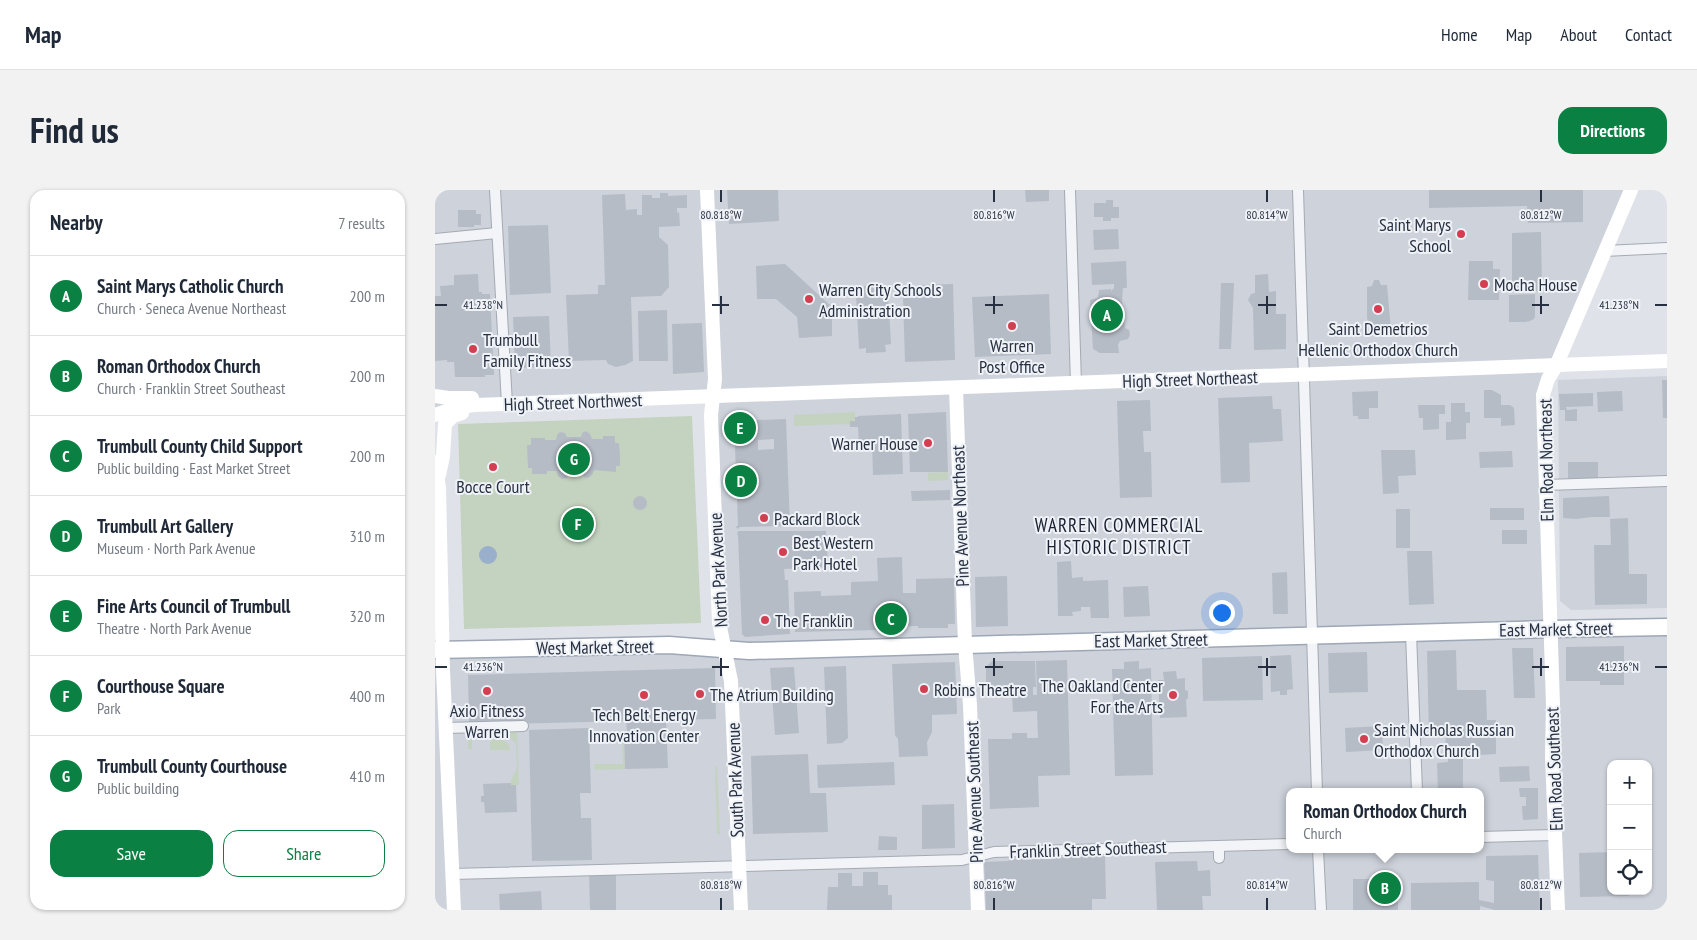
<!DOCTYPE html>
<html lang="en">
<head>
<meta charset="utf-8">
<style>
  body { margin:0; font-family:"PT Sans Narrow",sans-serif; background:#f2f2f3; color:#1f2937 }
  .controls { position:absolute; right:15px; bottom:15px; display:grid; overflow:hidden; border-radius:10px; box-shadow:0 1px 4px #0004 }
  .controls button { width:45px; height:45px; display:grid; place-items:center; padding:0; border:0; border-bottom:1px solid #e0e1e3; background:#fff; color:#1f2937; font:25px sans-serif }
  .you { position:absolute; left:786px; top:422px; width:18px; height:18px; margin:-12px; border:4px solid #fff; border-radius:50%; background:#1a73e8; box-shadow:0 0 0 8px #1a73e833 }
  .badge { display:grid; place-items:center; width:32px; height:32px; border-radius:50%; background:#0b8043; color:#fff; font-size:16px; font-weight:700 }
  .pin { position:absolute; translate:-50% -50%; border:2px solid #fff; box-shadow:0 1px 5px #0006 }
  .popup { position:absolute; left:851px; top:598px; width:198px; height:65px; box-sizing:border-box; display:grid; place-content:center; border-radius:10px; background:#fff; filter:drop-shadow(0 1px 4px #0005); font-size:16px; white-space:nowrap; color:#747a83 }
  .popup b { font-size:19px; color:#1f2937 }
  .popup::after { content:''; position:absolute; left:50%; top:100%; margin-left:-10px; border:10px solid transparent; border-top-color:#fff }
  .list { margin:0; padding:0; list-style:none }
  h2 { display:flex; justify-content:space-between; align-items:center; height:65px; margin:0; padding:0 20px; font-size:21px }
  h2 small { font-size:16px; font-weight:400; color:#747a83 }
  .list li { display:grid; grid-template-columns:32px 1fr auto; gap:15px; align-items:center; box-sizing:border-box; height:80px; padding:0 20px; border-top:1px solid #e0e1e3 }
  .list b { display:block; font-size:19px; white-space:nowrap }
  .list p { margin:0; font-size:16px; white-space:nowrap; color:#747a83 }
  .list em { font-size:16px; font-style:normal; color:#747a83 }
  .actions { display:flex; gap:10px; padding:15px 20px }
  .actions a { flex:1; padding:11px 0; border:1px solid #0b8043; border-radius:15px; text-align:center; font-size:18px; color:#0b8043 }
  .actions .main { background:#0b8043; color:#fff }
  .icon { flex:none; width:28px; height:28px; fill:none; stroke:currentColor; stroke-width:2; stroke-linecap:round; stroke-linejoin:round }
  .map { position:relative; flex:none; width:1232px; height:720px; overflow:hidden; border-radius:15px }
  header { display:flex; align-items:center; gap:30px; box-sizing:border-box; height:70px; padding:0 25px; background:#fff; border-bottom:1px solid #e0e1e3 }
  header strong { font-size:24px }
  nav { display:flex; gap:28px; margin-inline-start:auto; font-size:18px }
  .intro { display:flex; align-items:center; justify-content:space-between; box-sizing:border-box; height:120px; padding:0 30px }
  h1 { margin:0; font-size:35px }
  .button { padding:12px 22px; border-radius:15px; background:#0b8043; color:#fff; font-size:18px; font-weight:700 }
  main { display:flex; gap:30px; padding:0 30px }
  aside { flex:1; background:#fff; border-radius:15px; box-shadow:0 1px 4px #0004 }
  .map>svg:first-child { display:block }
</style>
</head>
<body>
<header>
<strong>Map</strong>
<nav><a>Home</a><a>Map</a><a>About</a><a>Contact</a></nav>
</header>
<div class="intro"><h1>Find us</h1><a class="button">Directions</a></div>
<main>
<aside>
<h2>Nearby<small>7 results</small></h2>
<ul class="list">
<li><span class="badge">A</span><div><b>Saint Marys Catholic Church</b><p>Church · Seneca Avenue Northeast</p></div><em>200 m</em></li>
<li><span class="badge">B</span><div><b>Roman Orthodox Church</b><p>Church · Franklin Street Southeast</p></div><em>200 m</em></li>
<li><span class="badge">C</span><div><b>Trumbull County Child Support</b><p>Public building · East Market Street</p></div><em>200 m</em></li>
<li><span class="badge">D</span><div><b>Trumbull Art Gallery</b><p>Museum · North Park Avenue</p></div><em>310 m</em></li>
<li><span class="badge">E</span><div><b>Fine Arts Council of Trumbull</b><p>Theatre · North Park Avenue</p></div><em>320 m</em></li>
<li><span class="badge">F</span><div><b>Courthouse Square</b><p>Park</p></div><em>400 m</em></li>
<li><span class="badge">G</span><div><b>Trumbull County Courthouse</b><p>Public building</p></div><em>410 m</em></li>
</ul>
<div class="actions"><a class="main">Save</a><a>Share</a></div>
</aside>
<div class="map">
<svg width="1232" height="720" viewBox="0 0 1232 720">
  <rect width="100%" height="100%" fill="#dfe3e9"/>
  <g fill="#cdd2db" fill-rule="evenodd">
    <path d="M0,0H1196L1113,189L1115,438L1232,437V720H0V460H290L277,207L40,215L0,225ZM1176,574H1213V701H1176ZM855,602H1045V659H855Z"/>
    <polygon points="1232,186 1232,418 1136,420 1125,411 1123,190"/>
  </g>
  <g fill="#c4d3c0">
    <polygon points="420,222 420,231 415,234 359,236 359,225"/>
    <polygon points="257,226 266,433 29,439 23,234"/>
    <polygon points="513,282 513,290 493,291 493,283"/>
    <polygon points="82,538 84,595 76,595 75,593 82,578 81,553 67,540 37,541 37,559 33,559 33,539"/>
    <polygon points="177,541 189,541 190,579 160,580 159,574 188,574 187,546 179,546"/>
    <polygon points="59,548 66,548 74,555 75,560 55,560 55,552"/>
    <polygon points="282,576 285,644 282,644 280,577"/>
  </g>
  <circle fill="#99afcb" cx="53" cy="365" r="9"/>
  <g fill="#b6bcc6" fill-rule="evenodd">
    <polygon points="292,0 343,0 344,31 294,34"/>
    <polygon points="590,0 614,0 614,11 591,12"/>
    <polygon points="994,0 1148,0 1148,32 1093,33 1092,24 1085,24 1085,21 1092,21 1092,16 994,18"/>
    <polygon points="225,3 233,3 233,6 252,5 252,18 242,18 242,23 244,22 245,36 224,37 224,47 233,55 234,97 226,106 196,107 198,171 190,175 181,177 173,174 171,170 134,171 131,105 163,104 163,95 170,95 167,5 190,4 191,20 202,19 202,25 207,25 207,5 217,5 217,8 225,8"/>
    <polygon points="671,10 678,10 678,17 684,17 684,28 676,28 676,31 668,31 668,27 659,27 659,13 671,13"/>
    <polygon points="23,20 41,20 41,24 46,24 46,35 39,35 39,37 23,37"/>
    <polygon points="113,35 116,103 75,105 73,36"/>
    <polygon points="683,39 684,59 659,60 658,40"/>
    <polygon points="1106,42 1107,101 1077,102 1077,43"/>
    <polygon points="691,71 692,98 688,98 687,111 690,138 694,140 695,145 693,149 685,151 683,155 684,163 665,163 658,159 655,110 663,108 664,100 676,99 676,101 679,98 679,94 657,95 656,73"/>
    <polygon points="1034,71 1058,71 1058,79 1065,79 1064,110 1033,110"/>
    <polygon points="350,74 397,117 397,146 364,148 362,127 341,109 322,109 321,76"/>
    <polygon points="43,84 44,102 47,102 47,104 55,104 59,185 50,185 50,187 20,187 19,172 12,172 12,170 0,171 0,106 6,106 5,96 19,95 19,85"/>
    <polygon points="833,84 834,102 841,101 841,124 851,124 851,159 819,160 818,118 813,110 816,104 820,103 820,85"/>
    <polygon points="939,90 944,90 946,95 952,95 956,141 931,143 931,132 935,132 932,129 932,97 937,96"/>
    <polygon points="786,93 799,93 796,159 784,159"/>
    <polygon points="518,94 520,170 470,172 468,107 487,106 487,95"/>
    <polygon points="449,95 450,102 453,102 456,154 450,155 451,162 431,163 431,158 424,159 421,105 429,105 429,96"/>
    <polygon points="614,104 616,164 540,167 537,107"/>
    <polygon points="1100,104 1100,126 1099,129 1095,131 1090,132 1074,132 1074,105"/>
    <polygon points="232,120 233,171 204,171 203,121"/>
    <polygon points="114,126 116,177 80,178 78,127"/>
    <polygon points="267,133 269,182 238,184 237,134"/>
    <polygon points="1227,190 1232,190 1232,228 1228,228"/>
    <polygon points="1049,200 1057,200 1066,205 1066,215 1075,215 1079,218 1080,235 1066,236 1066,228 1049,228"/>
    <polygon points="943,201 943,218 934,218 934,229 923,229 923,226 918,226 917,202"/>
    <polygon points="1187,201 1188,221 1163,222 1162,202"/>
    <polygon points="1158,203 1158,216 1131,217 1132,220 1142,219 1142,231 1130,231 1130,220 1125,220 1124,204"/>
    <polygon points="837,206 838,219 846,219 848,251 814,253 815,292 786,293 783,208"/>
    <polygon points="715,210 716,241 708,241 709,262 716,262 717,307 685,308 682,211"/>
    <polygon points="1016,213 1030,213 1030,222 1035,222 1035,233 1031,233 1031,249 1011,250 1011,232 1016,232"/>
    <polygon points="983,215 1010,215 1010,224 1004,224 1004,239 988,240 988,228 984,228"/>
    <polygon points="511,222 513,282 475,282 473,224"/>
    <polygon points="466,224 468,284 438,285 437,251 439,251 439,249 433,249 433,257 424,257 423,237 415,237 415,231 420,231 420,227 423,227 423,226"/>
    <path d="M351,229L355,336L305,337L303,339L301,337L303,335L299,231ZM339,249V259L323,260V250Z"/>
    <polygon points="151,241 155,244 157,249 168,249 168,246 180,246 180,253 184,253 185,264 185,276 181,276 181,282 159,280 157,285 153,288 149,287 147,283 134,283 132,288 127,289 123,286 122,281 112,281 112,284 97,284 97,278 93,278 92,255 96,255 96,248 110,248 110,250 121,250 122,245 125,242 130,243 132,247 146,247 147,243"/>
    <polygon points="946,260 980,260 981,285 963,286 964,303 948,304"/>
    <polygon points="1077,261 1078,277 1045,278 1044,262"/>
    <rect x="1133" y="272" width="30" height="17"/>
    <polygon points="515,300 515,310 477,311 476,301"/>
    <circle cx="205" cy="313" r="7"/>
    <polygon points="1174,306 1175,327 1157,327 1141,329 1128,328 1128,308"/>
    <rect x="1055" y="318" width="34" height="12"/>
    <rect x="961" y="319" width="14" height="39"/>
    <polygon points="1193,328 1194,384 1212,384 1212,414 1160,415 1159,355 1176,355 1175,329"/>
    <rect x="1067" y="340" width="25" height="14"/>
    <polygon points="303,341 391,341 393,377 349,379 350,390 353,390 355,444 310,447 307,444 303,346 302,344"/>
    <polygon points="972,361 997,361 999,414 974,415"/>
    <polygon points="467,367 468,403 481,403 481,389 519,388 520,434 513,434 513,438 483,438 483,436 444,437 444,440 360,442 359,402 386,401 386,406 416,405 416,392 443,391 442,368"/>
    <polygon points="636,371 637,388 648,387 648,391 673,390 674,428 656,428 655,417 646,417 646,421 637,422 638,426 623,426 622,372"/>
    <polygon points="852,382 853,424 838,424 837,383"/>
    <polygon points="572,386 573,436 541,437 540,387"/>
    <polygon points="713,396 715,426 689,427 688,397"/>
    <polygon points="1189,456 1189,495 1165,495 1165,491 1131,491 1131,457"/>
    <polygon points="1077,458 1098,458 1100,508 1079,508"/>
    <polygon points="1021,460 1022,500 1051,500 1052,530 1061,530 1061,564 1028,566 1028,602 1003,602 1002,573 1013,572 1013,558 1010,558 1011,547 994,547 992,461"/>
    <polygon points="932,462 933,502 894,503 893,463"/>
    <polygon points="856,465 858,499 852,500 852,505 845,505 845,501 836,502 835,466"/>
    <polygon points="827,466 828,510 768,511 767,468"/>
    <polygon points="632,470 635,585 603,586 604,617 555,619 553,549 577,549 577,543 592,543 592,548 603,548 602,521 578,522 577,506 581,506 581,497 574,497 574,503 551,503 551,477 557,471 600,471 601,497 598,497 598,505 602,505 601,471"/>
    <polygon points="704,471 704,479 716,478 718,585 680,586 677,479 689,479 689,472"/>
    <polygon points="520,472 522,524 497,525 497,542 492,552 493,566 464,567 463,549 460,545 457,474"/>
    <polygon points="411,476 413,548 407,553 392,554 389,477"/>
    <polygon points="359,477 364,543 340,545 335,478"/>
    <polygon points="280,478 281,529 231,530 233,578 190,579 189,541 192,541 191,531 34,535 33,485"/>
    <polygon points="741,481 742,489 750,488 750,500 753,501 753,508 751,510 752,527 725,528 723,490 729,490 728,482"/>
    <polygon points="947,536 948,560 911,562 910,538"/>
    <polygon points="154,538 156,603 145,603 146,628 156,628 157,670 97,671 94,540"/>
    <polygon points="373,564 375,603 391,603 393,642 318,644 316,566"/>
    <polygon points="459,572 460,595 383,598 382,575"/>
    <polygon points="1094,576 1095,591 1065,592 1064,577"/>
    <polygon points="76,593 76,595 81,595 82,622 50,623 49,612 46,612 46,606 49,606 48,594"/>
    <polygon points="1084,598 1103,598 1103,629 1088,630 1087,616 1091,616 1091,607 1085,607"/>
    <polygon points="519,614 520,658 487,659 487,615"/>
    <polygon points="444,646 462,647 462,660 443,660"/>
    <polygon points="1176,662 1176,701 1194,701 1194,706 1145,707 1144,663"/>
    <polygon points="1103,665 1105,720 1060,720 1045,716 1045,720 976,720 976,693 1044,692 1044,710 1059,713 1059,691 1051,690 1051,666"/>
    <polygon points="670,666 671,709 657,709 657,720 551,720 549,672 574,671 574,669"/>
    <polygon points="762,671 763,681 775,680 776,706 767,706 768,720 722,720 720,672"/>
    <polygon points="154,681 181,681 181,720 155,720"/>
    <polygon points="428,682 443,682 443,695 453,695 453,705 457,705 457,720 392,720 393,697 403,697 403,683 417,683 417,696 428,696"/>
    <rect x="918" y="689" width="45" height="31"/>
    <polygon points="106,701 107,720 65,720 64,704"/>
  </g>
  <g fill="none" stroke-linecap="round" stroke-linejoin="round">
    <defs>
      <g id="street">
        <polyline points="60,0 72,214"/>
        <polyline points="635,0 641,194"/>
        <polyline points="863,0 882,602"/>
        <polyline points="0,49 62,43"/>
        <polyline points="1169,61 1232,58"/>
        <polyline points="1111,295 1232,291"/>
        <polyline points="976,443 982,602"/>
        <polyline points="11,538 88,536"/>
        <polyline points="1045,647 1121,645"/>
        <polyline points="784,656 784,668"/>
        <polyline points="883,659 886,720"/>
        <polyline points="17,684 527,670 559,662 855,654"/>
      </g>
      <polyline id="primary" points="0,460 234,455 314,461 1115,439 1232,437"/>
    </defs>
    <use href="#street" stroke="#a4aab3" stroke-width="12"/>
    <use href="#primary" stroke="#9ea7b5" stroke-width="19"/>
    <use href="#street" stroke="#f2f4f7" stroke-width="10"/>
    <g stroke="#fff" stroke-width="14">
      <polyline points="272,0 280,189 276,225 284,432 296,491 306,720"/>
      <polyline points="521,198 530,454 535,515 543,720"/>
      <polyline points="0,206 13,208 37,208"/>
      <polyline points="0,225 23,217 40,215 1232,171"/>
      <polyline points="0,272 4,298 8,480 19,720"/>
      <polyline points="4,285 8,266 10,234 18,226 27,223"/>
      <polyline points="1123,720 1117,566 1118,515 1108,205 1113,189 1121,176 1196,0"/>
    </g>
    <use href="#primary" stroke="#fff" stroke-width="16"/>
  </g>
  <path fill="none" stroke="#273041" stroke-width="2" d="M286,0V12M559,0V12M832,0V12M1106,0V12M286,106V124M559,106V124M832,106V124M1106,106V124M0,115H12M277,115H294M550,115H568M823,115H841M1097,115H1114M1220,115H1232M286,468V486M559,468V486M832,468V486M1106,468V486M0,477H12M277,477H294M550,477H568M823,477H841M1097,477H1114M1220,477H1232M286,708V720M559,708V720M832,708V720M1106,708V720"/>
  <g fill="#d33f51" stroke="#eff2f6" stroke-width="2">
    <circle cx="1026" cy="44" r="5"/>
    <circle cx="1049" cy="94" r="5"/>
    <circle cx="374" cy="109" r="5"/>
    <circle cx="943" cy="119" r="5"/>
    <circle cx="577" cy="136" r="5"/>
    <circle cx="38" cy="159" r="5"/>
    <circle cx="493" cy="253" r="5"/>
    <circle cx="58" cy="277" r="5"/>
    <circle cx="329" cy="328" r="5"/>
    <circle cx="348" cy="362" r="5"/>
    <circle cx="330" cy="430" r="5"/>
    <circle cx="489" cy="499" r="5"/>
    <circle cx="52" cy="501" r="5"/>
    <circle cx="265" cy="504" r="5"/>
    <circle cx="209" cy="505" r="5"/>
    <circle cx="738" cy="505" r="5"/>
    <circle cx="929" cy="549" r="5"/>
  </g>
  <g text-anchor="middle" dominant-baseline="central" stroke-width="4" stroke-linejoin="round" paint-order="stroke">
    <g font-size="18" fill="#273041" stroke="#eff2f6" text-anchor="start">
      <text x="1016" y="34" text-anchor="end">Saint Marys<tspan x="1016" dy="21">School</tspan></text>
      <text x="1059" y="94">Mocha House</text>
      <text x="384" y="99">Warren City Schools<tspan x="384" dy="21">Administration</tspan></text>
      <text x="943" y="138" text-anchor="middle">Saint Demetrios<tspan x="943" dy="21">Hellenic Orthodox Church</tspan></text>
      <text x="48" y="149">Trumbull<tspan x="48" dy="21">Family Fitness</tspan></text>
      <text x="577" y="155" text-anchor="middle">Warren<tspan x="577" dy="21">Post Office</tspan></text>
      <text x="483" y="253" text-anchor="end">Warner House</text>
      <text x="58" y="296" text-anchor="middle">Bocce Court</text>
      <text x="339" y="328">Packard Block</text>
      <text x="358" y="352">Best Western<tspan x="358" dy="21">Park Hotel</tspan></text>
      <text x="340" y="430">The Franklin</text>
      <text x="728" y="495" text-anchor="end">The Oakland Center<tspan x="728" dy="21">For the Arts</tspan></text>
      <text x="499" y="499">Robins Theatre</text>
      <text x="275" y="504">The Atrium Building</text>
      <text x="52" y="520" text-anchor="middle">Axio Fitness<tspan x="52" dy="21">Warren</tspan></text>
      <text x="209" y="524" text-anchor="middle">Tech Belt Energy<tspan x="209" dy="21">Innovation Center</tspan></text>
      <text x="939" y="539">Saint Nicholas Russian<tspan x="939" dy="21">Orthodox Church</tspan></text>
    </g>
    <g font-size="18" fill="#273041" stroke="#eff2f6">
      <text transform="translate(755 189) rotate(-2)">High Street Northeast</text>
      <text transform="translate(138 212) rotate(-2)">High Street Northwest</text>
      <text transform="translate(1111 270) rotate(-91)">Elm Road Northeast</text>
      <text transform="translate(525 326) rotate(-92)">Pine Avenue Northeast</text>
      <text transform="translate(283 380) rotate(-93)">North Park Avenue</text>
      <text transform="translate(1121 439) rotate(-1)">East Market Street</text>
      <text transform="translate(716 450) rotate(-1)">East Market Street</text>
      <text transform="translate(160 457) rotate(-1)">West Market Street</text>
      <text transform="translate(1119 579) rotate(-92)">Elm Road Southeast</text>
      <text transform="translate(300 590) rotate(-92)">South Park Avenue</text>
      <text transform="translate(539 602) rotate(-92)">Pine Avenue Southeast</text>
      <text transform="translate(653 659) rotate(-2)">Franklin Street Southeast</text>
    </g>
    <g font-size="19" letter-spacing="1" fill="#1a2132" stroke="#eff2f6">
      <text x="684" y="335">WARREN COMMERCIAL<tspan x="684" dy="22">HISTORIC DISTRICT</tspan></text>
    </g>
  </g>
  <g font-size="12" text-anchor="middle" fill="#273041" stroke="#eff2f6" stroke-width="4" stroke-linejoin="round" paint-order="stroke">
    <text x="286" y="29">80.818°W</text>
    <text x="559" y="29">80.816°W</text>
    <text x="832" y="29">80.814°W</text>
    <text x="1106" y="29">80.812°W</text>
    <text x="48" y="119">41.238°N</text>
    <text x="1184" y="119">41.238°N</text>
    <text x="48" y="481">41.236°N</text>
    <text x="1184" y="481">41.236°N</text>
    <text x="286" y="699">80.818°W</text>
    <text x="559" y="699">80.816°W</text>
    <text x="832" y="699">80.814°W</text>
    <text x="1106" y="699">80.812°W</text>
  </g>
</svg>
<div class="controls">
<button>+</button>
<button>−</button>
<button><svg class="icon" aria-label="locate" viewBox="0 0 24 24"><circle cx="12" cy="12" r="6"/><path d="M12 2v4M12 18v4M2 12h4M18 12h4"/></svg></button>
</div>
<div class="you"></div>
<div class="pin badge" style="left:672px;top:125px">A</div>
<div class="pin badge" style="left:950px;top:698px">B</div>
<div class="popup"><b>Roman Orthodox Church</b>Church</div>
<div class="pin badge" style="left:456px;top:429px">C</div>
<div class="pin badge" style="left:306px;top:291px">D</div>
<div class="pin badge" style="left:305px;top:238px">E</div>
<div class="pin badge" style="left:143px;top:334px">F</div>
<div class="pin badge" style="left:139px;top:269px">G</div>
</div>
</main>
</body>
</html>
